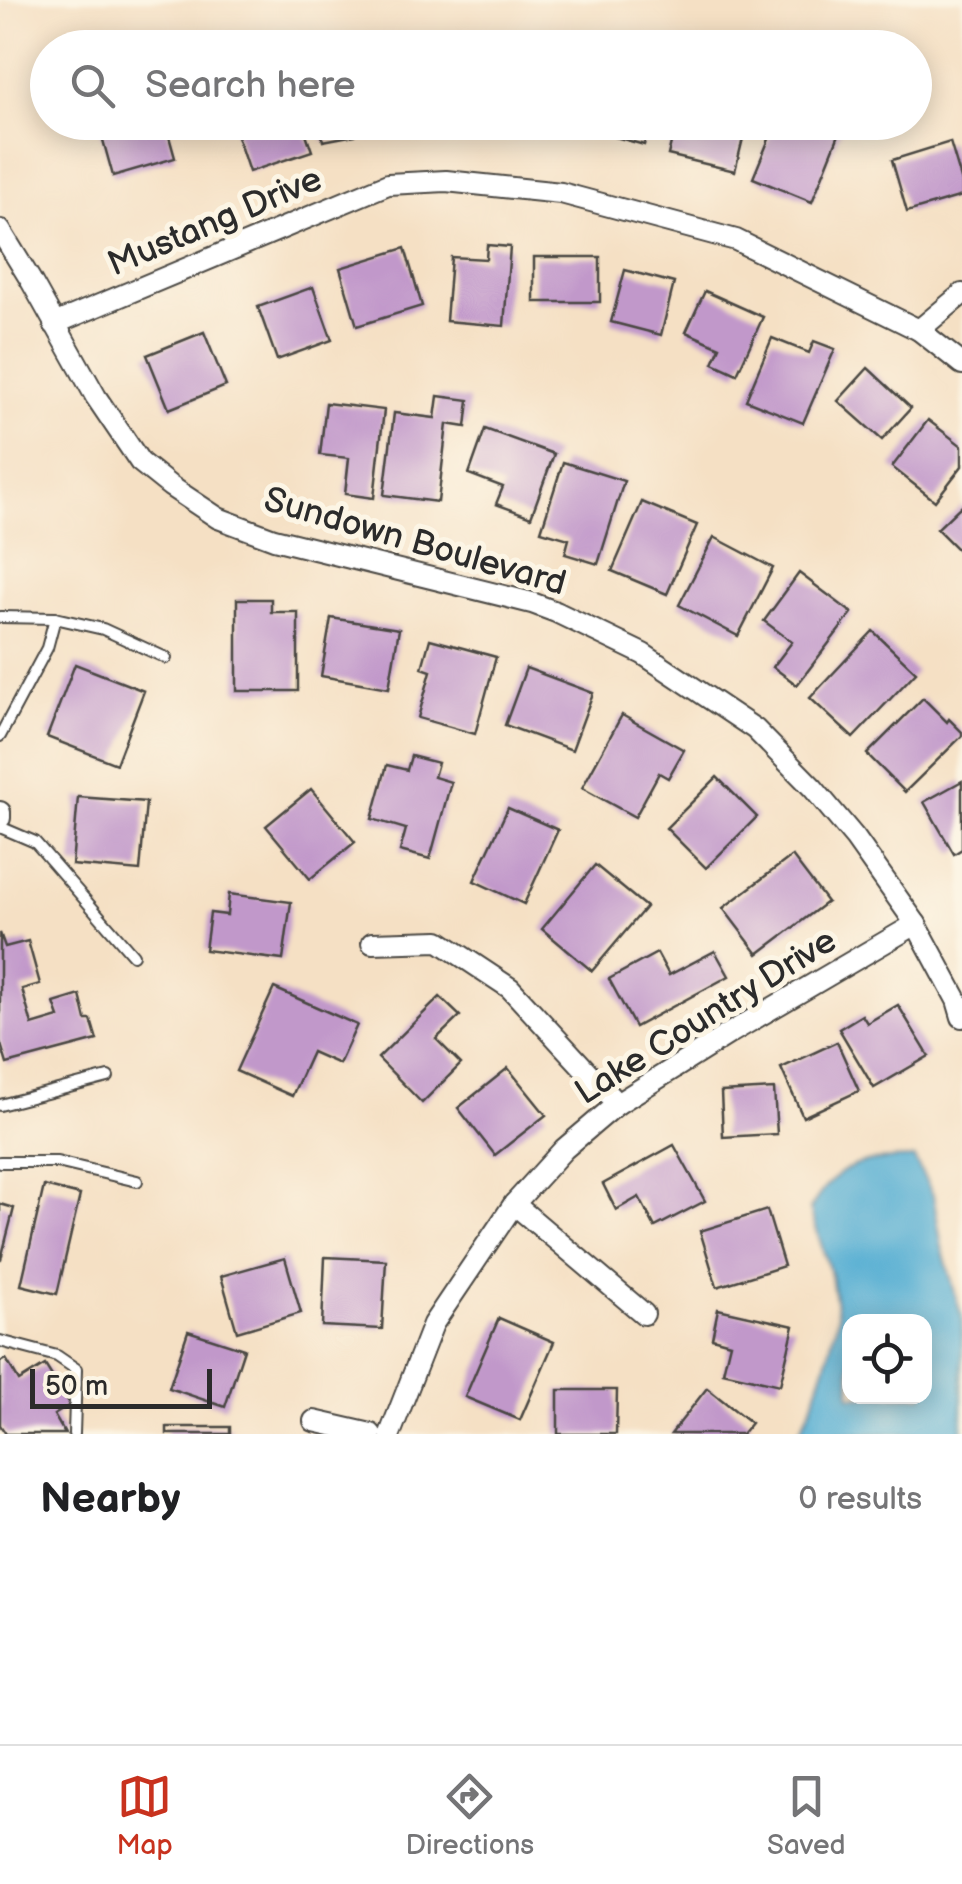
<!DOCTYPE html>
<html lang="en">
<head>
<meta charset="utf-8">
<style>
  body { margin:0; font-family:"Balsamiq Sans",sans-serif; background:#f6f6f6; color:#202124 }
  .controls { position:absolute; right:30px; bottom:30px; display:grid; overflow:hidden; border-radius:20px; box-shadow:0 5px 25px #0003 }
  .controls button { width:90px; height:90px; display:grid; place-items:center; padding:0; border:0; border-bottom:2px solid #e0e0e0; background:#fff; color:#202124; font:50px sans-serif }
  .scale { position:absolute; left:30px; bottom:25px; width:182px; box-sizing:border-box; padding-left:10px; border:5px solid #2b2b2b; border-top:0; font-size:28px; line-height:35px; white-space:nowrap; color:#2b2b2b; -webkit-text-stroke:8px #fcf5e5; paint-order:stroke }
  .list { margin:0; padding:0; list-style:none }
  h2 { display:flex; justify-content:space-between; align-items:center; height:130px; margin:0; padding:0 40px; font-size:42px }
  h2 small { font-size:32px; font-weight:400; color:#757577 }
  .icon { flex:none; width:55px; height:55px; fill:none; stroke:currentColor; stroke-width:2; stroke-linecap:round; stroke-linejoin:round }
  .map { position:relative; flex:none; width:962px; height:1434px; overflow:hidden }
  .search { position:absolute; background:#fff; box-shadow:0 5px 25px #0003; left:30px; right:30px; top:30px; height:110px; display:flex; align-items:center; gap:25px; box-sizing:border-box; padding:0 35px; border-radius:55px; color:#757577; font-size:38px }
  .sheet { height:310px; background:#fff }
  nav { display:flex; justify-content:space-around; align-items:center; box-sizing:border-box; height:140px; border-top:2px solid #e0e0e0; background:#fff; font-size:28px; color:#757577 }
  nav a { display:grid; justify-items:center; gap:5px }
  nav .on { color:#c8321e }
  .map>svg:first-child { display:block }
</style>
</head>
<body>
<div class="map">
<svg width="962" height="1434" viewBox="0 0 962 1434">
  <rect width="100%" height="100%" fill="#fcf5e5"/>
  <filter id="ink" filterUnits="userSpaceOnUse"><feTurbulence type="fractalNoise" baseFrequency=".01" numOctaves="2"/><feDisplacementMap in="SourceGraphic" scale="20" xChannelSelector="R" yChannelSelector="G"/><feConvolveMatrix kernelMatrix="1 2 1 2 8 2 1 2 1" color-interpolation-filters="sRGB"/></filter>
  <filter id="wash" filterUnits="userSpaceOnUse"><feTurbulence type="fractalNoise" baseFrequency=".0048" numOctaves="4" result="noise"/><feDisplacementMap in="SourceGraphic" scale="40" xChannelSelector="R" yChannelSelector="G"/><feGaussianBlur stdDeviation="2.25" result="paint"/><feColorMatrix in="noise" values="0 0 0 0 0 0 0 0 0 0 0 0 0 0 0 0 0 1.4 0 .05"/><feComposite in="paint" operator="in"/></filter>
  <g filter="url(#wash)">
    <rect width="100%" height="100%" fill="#f5e0c4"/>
    <path fill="#55aed3" stroke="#406c7f" stroke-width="2.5" fill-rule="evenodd" d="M914,1158L933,1195L942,1247L962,1318V1434H798L812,1406L826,1364L838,1316L831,1275L810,1209C839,1161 862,1160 914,1158ZM850,1322H924V1396H850Z"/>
    <g id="blocks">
      <g fill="#c198ca">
        <polygon points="98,122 165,122 175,158 113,176"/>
        <polygon points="247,122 302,122 312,151 249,172 234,127"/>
        <polygon points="319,122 352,122 355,135 323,141"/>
        <polygon points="577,122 650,122 644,145 576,126"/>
        <polygon points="676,122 747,122 735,171 668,155"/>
        <polygon points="776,122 830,122 842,127 812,202 753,178"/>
        <polygon points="950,142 962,182 962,196 907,212 892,160"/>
        <polygon points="487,245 510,247 504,326 446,321 451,257 486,259"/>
        <polygon points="405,248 422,306 357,326 340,268"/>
        <rect x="534" y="257" width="66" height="45"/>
        <polygon points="625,270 674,283 661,335 611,322"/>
        <polygon points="313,287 332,340 277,360 258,307"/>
        <polygon points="705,291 763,317 737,374 713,363 720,347 686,332"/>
        <polygon points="204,332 226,386 169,409 147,355"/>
        <polygon points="772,338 809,353 814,341 835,349 803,423 746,400"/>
        <polygon points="868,368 911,408 882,440 838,401"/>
        <polygon points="438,396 469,400 466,427 447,424 438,502 384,495 394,413 435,418"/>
        <polygon points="326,403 384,410 374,498 345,494 349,458 320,455"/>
        <polygon points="928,420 962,446 962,466 935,501 892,467"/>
        <polygon points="485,429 554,454 531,517 496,504 503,487 469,474"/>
        <polygon points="563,462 624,481 598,564 565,554 569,539 541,531"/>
        <polygon points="642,502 697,525 667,594 612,571"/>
        <polygon points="962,505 962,554 937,529"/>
        <polygon points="714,537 773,568 738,636 679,605"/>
        <polygon points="799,573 852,613 797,685 773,667 792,642 764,621"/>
        <polygon points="237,599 271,599 271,612 298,612 298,691 237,691"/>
        <polygon points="331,618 399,629 389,688 321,676"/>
        <polygon points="873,631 916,672 853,738 810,698"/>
        <polygon points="430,639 496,657 475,734 418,718 431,671 422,668"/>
        <polygon points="75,664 144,691 116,764 47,737"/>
        <polygon points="526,668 593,693 572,750 505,725"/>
        <polygon points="923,698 947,722 949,719 962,732 962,736 905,792 867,754"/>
        <polygon points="622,715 684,750 668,778 659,773 635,817 582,788"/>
        <polygon points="411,756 438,763 434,777 451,782 430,859 400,851 406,829 372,819 387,765 407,770"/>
        <polygon points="717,777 757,817 706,868 666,828"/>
        <polygon points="962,781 962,849 954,854 924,802"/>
        <polygon points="311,789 355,842 310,879 266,826"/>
        <polygon points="78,797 146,802 140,871 72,865"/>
        <polygon points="508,808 558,830 524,904 474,881"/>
        <polygon points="792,856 827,902 758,954 723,908"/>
        <polygon points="595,865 646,907 592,971 542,929"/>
        <polygon points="229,894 291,902 283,960 205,950 210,913 227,915"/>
        <polygon points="0,933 5,947 28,941 40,984 22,989 32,1025 59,1017 54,1003 80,995 86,1020 91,1020 97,1040 7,1064 0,1041"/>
        <polygon points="715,951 729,976 635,1027 609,979 657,953 669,975"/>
        <polygon points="274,988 357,1025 339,1064 312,1052 292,1096 236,1071"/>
        <polygon points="440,997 460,1016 436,1039 461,1064 422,1103 378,1058"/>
        <polygon points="898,1005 929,1056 874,1088 839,1029 862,1015 867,1023"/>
        <polygon points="837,1042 859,1091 803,1117 781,1068"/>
        <polygon points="508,1068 546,1115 495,1155 458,1108"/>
        <polygon points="774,1089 777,1134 723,1137 721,1092"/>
        <polygon points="674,1145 705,1201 655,1227 639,1197 616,1210 603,1184"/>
        <polygon points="44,1186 80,1195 57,1294 21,1285"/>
        <polygon points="0,1204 14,1208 1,1259 0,1259"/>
        <polygon points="767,1210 784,1266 717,1287 700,1231"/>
        <polygon points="325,1257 386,1260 382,1329 322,1326"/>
        <polygon points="285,1258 301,1313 237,1332 221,1276"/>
        <polygon points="718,1309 794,1326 780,1385 723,1372 730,1343 712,1338"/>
        <polygon points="499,1318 554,1342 520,1420 465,1397"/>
        <polygon points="188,1331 244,1349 225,1407 169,1388"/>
        <polygon points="6,1359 19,1381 45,1365 70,1405 54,1415 65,1434 6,1434 0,1425 0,1362"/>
        <polygon points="707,1388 751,1423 742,1434 671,1434"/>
        <polygon points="558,1390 617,1390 616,1434 558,1434"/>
        <rect x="167" y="1427" width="63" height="7"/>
      </g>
    </g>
  </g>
  <g filter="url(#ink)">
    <use href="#blocks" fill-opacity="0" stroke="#494642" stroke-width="2.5"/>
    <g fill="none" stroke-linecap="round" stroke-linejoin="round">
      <defs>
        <g id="lane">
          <polyline points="0,617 55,618 103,629 166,658"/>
          <polyline points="0,736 47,648 55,618"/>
          <polyline points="0,827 35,842 133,955"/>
          <polyline points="0,1105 108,1077"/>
          <polyline points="0,1162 57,1162 137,1181"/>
          <polyline points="0,1341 57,1356 76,1369 74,1434"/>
        </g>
        <g id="street">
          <polyline points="0,230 30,279 96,397 140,462 170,486 218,518 274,539 532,603 556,612 643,654 755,729 813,788 855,838 916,924 957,1000 962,1017"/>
          <polyline points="54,324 388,184 446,181 561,193 736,240 919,330 962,364"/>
          <polyline points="919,330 962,294"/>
          <polyline points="0,812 0,818"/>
          <polyline points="372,943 439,941 510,988 617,1104"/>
          <polyline points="514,1204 644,1314"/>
          <polyline points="314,1421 371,1434"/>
          <polyline points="390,1434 433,1324 514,1204 564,1149 617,1104 730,1033 916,924"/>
        </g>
      </defs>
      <use href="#lane" stroke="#494642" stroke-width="14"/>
      <use href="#street" stroke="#494642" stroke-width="24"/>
      <use href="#lane" stroke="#fff" stroke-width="10"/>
      <use href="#street" stroke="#fff" stroke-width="20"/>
    </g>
  </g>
  <g text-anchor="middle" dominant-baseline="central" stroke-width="10" stroke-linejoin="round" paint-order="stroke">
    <g font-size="35" fill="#2b2b2b" stroke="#fcf5e5">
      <text transform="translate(215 222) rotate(-23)">Mustang Drive</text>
      <text transform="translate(415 542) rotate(16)">Sundown Boulevard</text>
      <text transform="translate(706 1017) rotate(-32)">Lake Country Drive</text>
    </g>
  </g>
</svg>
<div class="controls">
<button><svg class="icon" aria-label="locate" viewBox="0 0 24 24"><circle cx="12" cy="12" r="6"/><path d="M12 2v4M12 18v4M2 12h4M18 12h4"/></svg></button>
</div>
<div class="scale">50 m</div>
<div class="search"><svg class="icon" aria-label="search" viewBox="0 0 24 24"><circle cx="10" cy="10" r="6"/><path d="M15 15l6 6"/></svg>Search here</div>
</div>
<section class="sheet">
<h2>Nearby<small>0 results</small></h2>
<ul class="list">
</ul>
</section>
<nav>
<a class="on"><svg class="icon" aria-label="map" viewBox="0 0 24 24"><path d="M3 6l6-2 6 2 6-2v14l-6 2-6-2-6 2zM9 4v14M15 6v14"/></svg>Map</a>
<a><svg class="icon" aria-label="directions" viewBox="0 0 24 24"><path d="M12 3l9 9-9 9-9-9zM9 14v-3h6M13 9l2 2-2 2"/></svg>Directions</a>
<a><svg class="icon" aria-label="saved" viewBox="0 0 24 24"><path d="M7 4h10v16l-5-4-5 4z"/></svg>Saved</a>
</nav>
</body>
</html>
